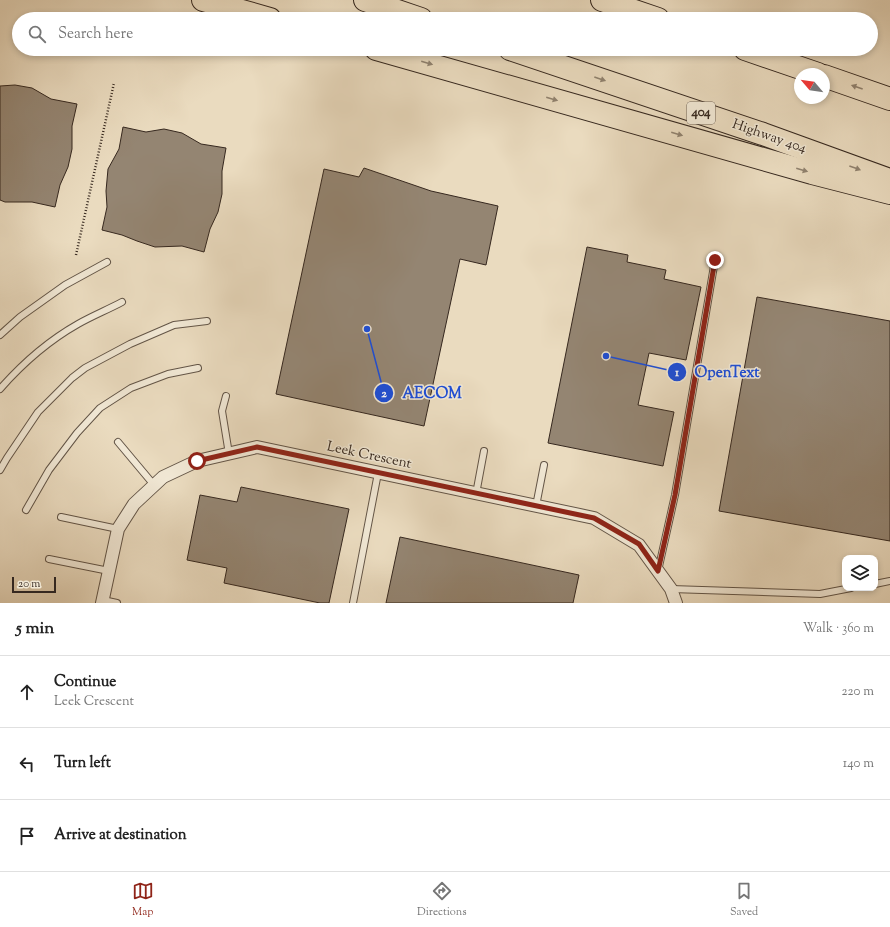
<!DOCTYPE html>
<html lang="en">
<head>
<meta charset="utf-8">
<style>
  body { margin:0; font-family:"Sorts Mill Goudy",serif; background:#f2f2f2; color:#222 }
  .controls { position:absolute; right:12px; bottom:12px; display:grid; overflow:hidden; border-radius:8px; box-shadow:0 2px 6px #0003 }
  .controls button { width:36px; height:36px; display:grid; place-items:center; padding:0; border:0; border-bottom:1px solid #e0e0e0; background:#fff; color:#222; font:20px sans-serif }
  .compass { position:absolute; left:794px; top:68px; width:36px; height:36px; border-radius:50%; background:#fff; box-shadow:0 2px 6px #0003; rotate:299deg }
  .scale { position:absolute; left:12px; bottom:10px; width:44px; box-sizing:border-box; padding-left:4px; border:2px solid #36281f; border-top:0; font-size:11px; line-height:14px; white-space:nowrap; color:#36281f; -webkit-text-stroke:3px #f1e8d5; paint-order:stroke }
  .stop { position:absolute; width:12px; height:12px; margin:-9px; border:3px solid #8f2418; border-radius:50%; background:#fff }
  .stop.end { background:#8f2418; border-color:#fff; box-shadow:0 1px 4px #0008 }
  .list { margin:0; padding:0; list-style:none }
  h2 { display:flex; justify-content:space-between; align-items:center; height:52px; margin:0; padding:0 16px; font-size:17px }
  h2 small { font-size:13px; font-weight:400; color:#767676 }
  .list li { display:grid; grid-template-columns:26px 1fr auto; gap:12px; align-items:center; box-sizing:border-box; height:72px; padding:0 16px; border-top:1px solid #e0e0e0 }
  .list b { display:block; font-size:15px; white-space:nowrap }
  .list p { margin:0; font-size:13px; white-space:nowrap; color:#767676 }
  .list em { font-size:13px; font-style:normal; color:#767676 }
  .icon { flex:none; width:22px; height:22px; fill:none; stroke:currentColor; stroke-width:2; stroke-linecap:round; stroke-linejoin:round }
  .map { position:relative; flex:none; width:890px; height:603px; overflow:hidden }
  .search { position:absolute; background:#fff; box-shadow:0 2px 6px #0003; left:12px; right:12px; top:12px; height:44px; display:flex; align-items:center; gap:10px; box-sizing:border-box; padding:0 14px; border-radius:22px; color:#767676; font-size:15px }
  .sheet { height:268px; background:#fff }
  nav { display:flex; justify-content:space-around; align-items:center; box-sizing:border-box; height:56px; border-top:1px solid #e0e0e0; background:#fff; font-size:11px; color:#767676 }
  nav a { display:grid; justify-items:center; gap:2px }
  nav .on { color:#8f2418 }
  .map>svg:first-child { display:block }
</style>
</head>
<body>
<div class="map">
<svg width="890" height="603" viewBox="0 0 890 603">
  <rect width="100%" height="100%" fill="#eadbbf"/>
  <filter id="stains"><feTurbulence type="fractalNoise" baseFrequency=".005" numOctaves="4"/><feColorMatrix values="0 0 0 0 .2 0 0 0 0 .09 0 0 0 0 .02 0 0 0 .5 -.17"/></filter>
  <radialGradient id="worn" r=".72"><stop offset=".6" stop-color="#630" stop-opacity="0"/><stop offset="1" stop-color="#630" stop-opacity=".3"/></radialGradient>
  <g fill="#948572" stroke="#36281f">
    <polygon points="15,85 32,88 51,99 77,104 72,126 72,149 68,167 60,185 55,207 32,202 5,202 0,200 0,86"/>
    <polygon points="123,127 146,132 164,129 182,133 201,144 226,148 222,171 222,194 218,212 210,229 204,252 182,246 155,247 137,241 122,235 102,230 107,207 106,191 108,169 119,149"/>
    <polygon points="364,168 431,191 498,206 486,265 460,259 424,426 276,394 324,169 359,177"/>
    <polygon points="587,247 628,255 627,262 666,270 664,279 701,287 686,360 649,353 638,405 674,412 663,466 548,443"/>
    <polygon points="757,297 890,321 890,541 719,511"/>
    <polygon points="241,487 349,509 329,603 320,603 224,583 227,568 187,560 200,495 237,502"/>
    <polygon points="400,537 579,575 573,603 386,603"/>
  </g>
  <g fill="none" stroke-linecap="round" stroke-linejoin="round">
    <defs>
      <g id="service">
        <polyline points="0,335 20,317 65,285 107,262"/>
        <path d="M0,389C22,364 48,341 78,324C92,316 107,310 122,302"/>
        <polyline points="226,396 222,411 229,454"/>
        <polyline points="118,442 154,485"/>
        <polyline points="0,470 7,458 38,412 72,378 85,368 130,344 174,325 207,321"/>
        <polyline points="476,494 484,451"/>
        <polyline points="536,506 544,465"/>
        <polyline points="26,510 49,470 77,433 100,408 131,388 168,374 198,368"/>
        <polyline points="61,517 118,529"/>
        <polyline points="49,559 109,571"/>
        <polyline points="658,571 675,495 715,260"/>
        <polyline points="875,584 890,581"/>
        <polyline points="671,589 820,594 851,588"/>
        <polyline points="103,600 117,603"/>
        <polyline points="353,603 378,473"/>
      </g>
      <polyline id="minor" points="102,603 118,529 134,504 163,477 197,461 257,447 594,518 639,545 671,589 676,603"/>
      <g id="motorway">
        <polyline points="203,0 270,19"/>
        <polyline points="365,0 421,19"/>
        <polyline points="602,0 658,19"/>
        <polyline points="376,49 812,173 890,193"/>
        <polyline points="510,49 763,134 887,179"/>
        <polyline points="745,49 818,74"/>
        <polyline points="824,76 890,99"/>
      </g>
    </defs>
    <use href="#service" stroke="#635547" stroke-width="8"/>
    <use href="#minor" stroke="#635547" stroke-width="14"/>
    <use href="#motorway" stroke="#36281f" stroke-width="24"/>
    <polyline stroke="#36281f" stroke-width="2.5" stroke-dasharray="1 2" stroke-linecap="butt" points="76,255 114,83"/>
    <use href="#service" stroke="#f1e8d5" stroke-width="6"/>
    <use href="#minor" stroke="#f1e8d5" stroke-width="12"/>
    <use href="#motorway" stroke="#eadbbf" stroke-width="22"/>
  </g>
  <defs><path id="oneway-solid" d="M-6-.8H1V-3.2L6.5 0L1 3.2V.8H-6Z"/></defs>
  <g fill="#90826f">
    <use href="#oneway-solid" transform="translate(427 63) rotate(16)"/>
    <use href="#oneway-solid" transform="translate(600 79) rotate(19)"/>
    <use href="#oneway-solid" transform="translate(857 87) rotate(-161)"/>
    <use href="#oneway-solid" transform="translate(552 99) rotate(16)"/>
    <use href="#oneway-solid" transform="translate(677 134) rotate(16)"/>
    <use href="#oneway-solid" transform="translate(855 168) rotate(20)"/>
    <use href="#oneway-solid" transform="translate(802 170) rotate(16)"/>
  </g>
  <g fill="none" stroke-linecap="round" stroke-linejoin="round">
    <polyline stroke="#8f2418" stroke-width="5" points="197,461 257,447 594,518 639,544 658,571 675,495 715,260"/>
  </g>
  <g text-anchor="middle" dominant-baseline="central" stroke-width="3" stroke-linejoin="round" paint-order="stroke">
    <rect fill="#f1e8d5" stroke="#6e6256" stroke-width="1" x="687" y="102" width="28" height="22" rx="3"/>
    <g font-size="13" font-weight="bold" fill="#36281f">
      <text x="701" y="113">404</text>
    </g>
    <g font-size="14" fill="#36281f" stroke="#f1e8d5">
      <text transform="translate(769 137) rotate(19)">Highway 404</text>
      <text transform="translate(369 456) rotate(12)">Leek Crescent</text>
    </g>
  </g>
  <path fill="none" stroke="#1d4ed8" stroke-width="1.5" d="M606 356L677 372M367 329L384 393"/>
  <g fill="#1d4ed8" stroke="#f1e8d5" stroke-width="1.5">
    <circle cx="606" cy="356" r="4"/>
    <circle cx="367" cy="329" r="4"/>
    <circle cx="677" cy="372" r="10"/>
    <circle cx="384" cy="393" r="10"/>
  </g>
  <g font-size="12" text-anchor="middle" font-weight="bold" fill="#fff">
    <text x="677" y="376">1</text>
    <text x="384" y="397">2</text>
  </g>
  <g font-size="15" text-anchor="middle" font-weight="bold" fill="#1d4ed8" stroke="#f1e8d5" stroke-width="3" stroke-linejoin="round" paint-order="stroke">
    <text x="727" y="377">OpenText</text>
    <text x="432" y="398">AECOM</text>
  </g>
  <rect width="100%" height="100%" filter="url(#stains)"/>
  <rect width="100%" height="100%" fill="url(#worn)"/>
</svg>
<div class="controls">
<button><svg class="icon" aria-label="layers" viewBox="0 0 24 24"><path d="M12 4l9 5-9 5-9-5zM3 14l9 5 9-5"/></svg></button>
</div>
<svg class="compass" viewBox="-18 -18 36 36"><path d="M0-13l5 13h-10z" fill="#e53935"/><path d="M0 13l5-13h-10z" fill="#767676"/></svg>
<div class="scale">20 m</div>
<div class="stop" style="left:197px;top:461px"></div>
<div class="stop end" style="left:715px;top:260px"></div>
<div class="search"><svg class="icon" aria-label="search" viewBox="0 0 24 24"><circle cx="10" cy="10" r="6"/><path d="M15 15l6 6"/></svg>Search here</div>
</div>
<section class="sheet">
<h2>5 min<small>Walk · 360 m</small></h2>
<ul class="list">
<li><svg class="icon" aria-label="ahead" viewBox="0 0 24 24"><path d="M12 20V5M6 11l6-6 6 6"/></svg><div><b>Continue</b><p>Leek Crescent</p></div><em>220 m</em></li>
<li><svg class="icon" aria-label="left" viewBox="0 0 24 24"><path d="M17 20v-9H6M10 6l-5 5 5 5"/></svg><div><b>Turn left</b></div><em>140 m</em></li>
<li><svg class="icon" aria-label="arrive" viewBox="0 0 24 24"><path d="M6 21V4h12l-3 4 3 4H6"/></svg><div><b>Arrive at destination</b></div></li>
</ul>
</section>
<nav>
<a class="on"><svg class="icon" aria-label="map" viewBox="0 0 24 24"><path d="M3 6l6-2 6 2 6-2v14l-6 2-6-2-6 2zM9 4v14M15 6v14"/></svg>Map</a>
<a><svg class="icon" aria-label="directions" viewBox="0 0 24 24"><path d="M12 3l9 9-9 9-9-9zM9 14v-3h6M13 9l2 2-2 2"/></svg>Directions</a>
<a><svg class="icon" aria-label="saved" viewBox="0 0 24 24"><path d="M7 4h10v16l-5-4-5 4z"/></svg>Saved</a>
</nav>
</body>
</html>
